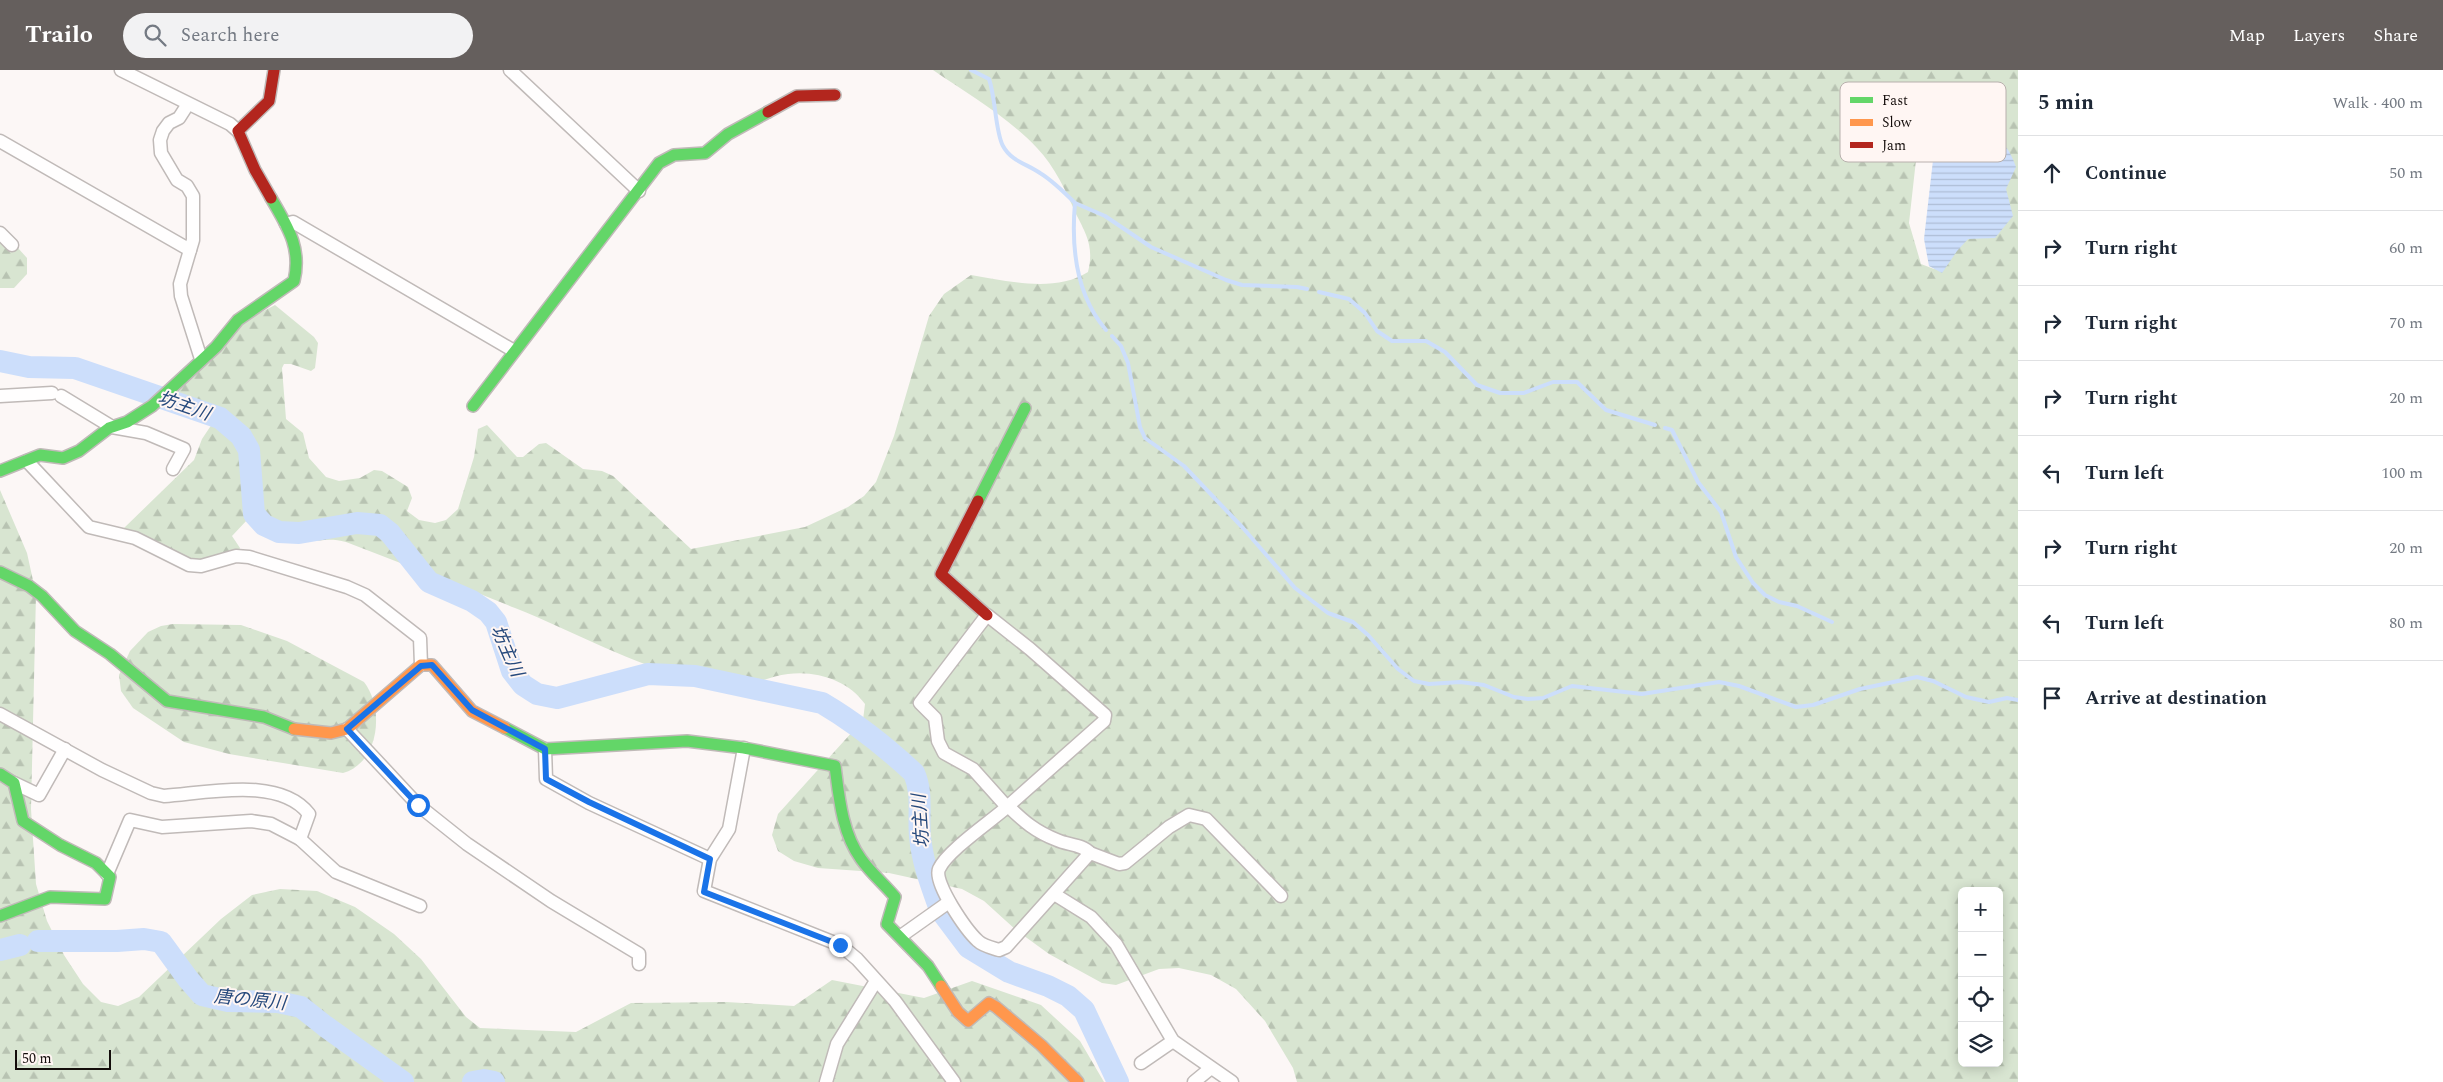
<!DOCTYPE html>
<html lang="en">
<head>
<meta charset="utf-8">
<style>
  body { margin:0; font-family:Spectral,"Noto Sans JP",serif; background:#f2f2f3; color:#1f2937 }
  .controls { position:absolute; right:15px; bottom:15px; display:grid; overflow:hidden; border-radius:8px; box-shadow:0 2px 12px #0003 }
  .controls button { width:45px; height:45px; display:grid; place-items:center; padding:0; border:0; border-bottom:1px solid #e0e1e3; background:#fff; color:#1f2937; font:25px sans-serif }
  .scale { position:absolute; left:15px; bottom:12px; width:96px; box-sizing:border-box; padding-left:5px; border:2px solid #140d0b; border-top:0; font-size:14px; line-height:18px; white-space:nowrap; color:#140d0b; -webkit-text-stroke:4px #fff6f3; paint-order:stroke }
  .stop { position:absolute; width:15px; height:15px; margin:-11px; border:4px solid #1a73e8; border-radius:50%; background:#fff }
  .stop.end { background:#1a73e8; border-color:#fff; box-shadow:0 1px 5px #0008 }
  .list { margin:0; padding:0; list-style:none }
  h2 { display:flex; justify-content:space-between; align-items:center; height:65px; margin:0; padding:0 20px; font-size:21px }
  h2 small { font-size:16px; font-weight:400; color:#747a83 }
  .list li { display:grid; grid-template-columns:32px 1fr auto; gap:15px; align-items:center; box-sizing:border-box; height:75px; padding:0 20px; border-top:1px solid #e0e1e3 }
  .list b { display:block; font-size:19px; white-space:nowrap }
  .list em { font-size:16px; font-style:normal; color:#747a83 }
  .icon { flex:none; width:28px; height:28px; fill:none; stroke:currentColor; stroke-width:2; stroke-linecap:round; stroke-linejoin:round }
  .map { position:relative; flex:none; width:2018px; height:1012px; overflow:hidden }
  header { display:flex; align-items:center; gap:30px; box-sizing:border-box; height:70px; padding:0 25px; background:#655f5d; color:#fff }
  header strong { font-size:24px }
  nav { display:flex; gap:28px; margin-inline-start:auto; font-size:18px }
  .search { width:350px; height:45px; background:#f2f2f3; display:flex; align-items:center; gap:12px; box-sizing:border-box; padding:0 18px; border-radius:28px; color:#747a83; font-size:19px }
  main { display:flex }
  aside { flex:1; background:#fff }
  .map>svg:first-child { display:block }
</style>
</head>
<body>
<header>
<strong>Trailo</strong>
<div class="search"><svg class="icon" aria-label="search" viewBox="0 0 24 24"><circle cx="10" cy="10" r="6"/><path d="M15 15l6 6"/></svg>Search here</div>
<nav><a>Map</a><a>Layers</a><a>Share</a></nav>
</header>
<main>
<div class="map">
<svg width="2018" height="1012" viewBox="0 0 2018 1012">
  <defs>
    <pattern id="forest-firs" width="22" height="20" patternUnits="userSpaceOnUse" patternTransform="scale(1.25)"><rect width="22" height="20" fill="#d8e5d1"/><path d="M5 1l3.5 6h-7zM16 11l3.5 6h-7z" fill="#b8c3b2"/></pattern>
    <pattern id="water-rules" width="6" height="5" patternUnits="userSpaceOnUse" patternTransform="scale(1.25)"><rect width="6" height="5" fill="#ccdefb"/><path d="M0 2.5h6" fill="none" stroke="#aebdd6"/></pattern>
  </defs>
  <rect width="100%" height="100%" fill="#fcf7f6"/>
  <g fill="url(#forest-firs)" fill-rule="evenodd">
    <path d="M933,0H2018V1012H1297L1293,998L1265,951L1236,919L1211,905L1179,898L1159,899L1116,915L1102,913L1049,884L1016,860L984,831L962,819L889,803L818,798L794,791L778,781L772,765L778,744L863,650L865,634C849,611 817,600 788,604C776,605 764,611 752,613C734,617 713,613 695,609C632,595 575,562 515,538C459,515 402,494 346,472C328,467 319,472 302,471C283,471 263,460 248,449L232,466L240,478L238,482L197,490L191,489L123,459L194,390L202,369L212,354L213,344L175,330L173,326L239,254L275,235L314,267L318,273L315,298L311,301L291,294H284L282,298L286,349L303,363L309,388L326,407L339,411L360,408L374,400L382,401L408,417L412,428L407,441L419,450L435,453L446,450L458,439L474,387L478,359L487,355L517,387H523L539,374L546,373L583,399L602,401L613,406L691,479L805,457L848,437L864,426L876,412L894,366L929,246L944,224L971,205C1007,211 1055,223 1088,202C1094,178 1087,165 1076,144C1066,121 1055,97 1037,78C1008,47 968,24 933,0ZM1939,38L1975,61L1967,163L1934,199L1921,194L1909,153L1918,72L1927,52ZM1962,821H1999V993H1962Z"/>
    <polygon points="0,158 27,188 27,204 14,218 0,218"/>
    <polygon points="0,420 27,483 36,524 31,739 36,814 47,851 64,885 83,914 101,932 118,936 139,927 221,849 252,825 280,819 317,821 355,837 394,864 421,889 466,947 480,958 576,962 631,933 726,932 794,936 832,910 924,928 972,911 1041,935 1080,971 1104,1012 0,1012"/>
    <path d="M173,554L241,555L287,571L364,612C385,639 379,693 343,703L229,684L184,672L133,638L121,621L119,605L130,581L148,562L161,556Z"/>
  </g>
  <path fill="url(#water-rules)" d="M1948,49C1981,52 2005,64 2016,97L2006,119L2013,146L1995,168L1968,169L1957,181L1942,203L1929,196L1924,169L1937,55Z"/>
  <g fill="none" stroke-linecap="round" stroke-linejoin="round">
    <g stroke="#ccdefb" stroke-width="4">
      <path d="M971,0L989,9C996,29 995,61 1003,76C1011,91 1027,94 1040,103C1053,111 1064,122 1075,133C1071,178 1076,225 1106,260"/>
      <polyline points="1075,133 1105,146 1151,177 1226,210 1242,215 1297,217 1307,219"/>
      <polyline points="1319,222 1349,229 1365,243 1377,261 1392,271 1426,271 1445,282 1477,315 1500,323 1524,323 1553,312 1577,312 1606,340 1655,355"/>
      <polyline points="1112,266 1121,276 1128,293 1140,357 1145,368 1184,396 1243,458 1295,518 1328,543 1353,552 1368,565 1398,599 1414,611 1429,614 1460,612 1484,615 1514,627 1528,629 1543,628 1572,616 1642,624 1719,612 1739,616 1796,637 1813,635 1860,619 1917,607 1933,611 1966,627 1989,632 2007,628 2018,630"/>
      <polyline points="1665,358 1672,360 1698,412 1721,442 1736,487 1753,513 1765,525 1779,532 1797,536 1832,552"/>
    </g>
    <g stroke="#ccdefb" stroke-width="22">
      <path d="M0,291L29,297L75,298L220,348L241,366L249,380L254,444L264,455L279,462L299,463L357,453L380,455L390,463L429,512L472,531L488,542L496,552L512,601L523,615L537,624L557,628L648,604L695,606L822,633C856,653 886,677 914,703C923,723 918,744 920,766C922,790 930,812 938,834"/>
      <polyline points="944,845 968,877 1009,902 1048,916 1068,926 1084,940 1118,1012"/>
      <polyline points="38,871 117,871 144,869 161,872 188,909 202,925 228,931 278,932 301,937 325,956 403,1012"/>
      <polyline points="0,880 20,875"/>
      <polyline points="473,1012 484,1010 494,1012"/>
    </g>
    <defs>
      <g id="street">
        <polyline points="121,0 230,54 238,61"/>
        <polyline points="510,0 639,121"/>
        <polyline points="188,34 179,48 169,53 163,61 160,70 161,83 177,110 187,116 193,126 193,170 180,214 181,226 201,289"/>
        <polyline points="0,71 190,180"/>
        <polyline points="286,154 293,152 514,281"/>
        <polyline points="0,163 12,175"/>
        <polyline points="0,326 52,323"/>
        <polyline points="61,326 112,357 146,363 184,379 173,399"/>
        <polyline points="27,391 89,457 135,468 189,495 201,496 236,486 249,487 347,517 365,525 420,568 421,595"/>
        <path d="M0,644L102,700L151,723L164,726C207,723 280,706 309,744L300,769"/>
        <polyline points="347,659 418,735 467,774 551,831 639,884 639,894"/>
        <polyline points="744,678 729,759 710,789 704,821 840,875 857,889 895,931 954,1012"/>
        <polyline points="545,679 546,709 589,733 710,789"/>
        <polyline points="14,713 39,725 65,679"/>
        <path d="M1008,736C1023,751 1036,762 1057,770C1067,775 1082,774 1090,783"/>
        <path d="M1007,737L973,699L944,683L938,671L935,648L920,633L987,545L1030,579L1105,645L1104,651C1071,680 1039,709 1007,737C990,752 947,781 939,799C933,813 967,861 978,871C983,876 993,878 999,880L1006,877L1090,783L1119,794L1125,793L1169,757L1189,745L1206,749L1281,826"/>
        <polyline points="107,804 130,750 162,757 251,751 271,754 300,769 336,802 420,836"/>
        <polyline points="1054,824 1091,847 1116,874 1173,971 1232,1012"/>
        <polyline points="901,866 949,832"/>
        <polyline points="1141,993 1173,971"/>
        <polyline points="826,1012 837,974 876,911"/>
        <polyline points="1194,1012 1211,998"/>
      </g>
      <g id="fast">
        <polyline points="473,336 659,93 674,85 705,83 728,64 768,42"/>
        <path d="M0,401L40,385L63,388L79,381L109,358L127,352L152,336L216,277L238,250L294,211C302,177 287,156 271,128"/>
        <polyline points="978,431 1025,338"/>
        <polyline points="0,502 29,516 42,526 75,561 110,584 167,631 264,647 294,659"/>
        <path d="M505,658L545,679L687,671L744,678L835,696C839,727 842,763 861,789C871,803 884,814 895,827L887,854L928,896L941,916"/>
        <polyline points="0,704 14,713 23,751 60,775 96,793 110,807 105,829 50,827 0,846"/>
      </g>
      <g id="slow">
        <polyline points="294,659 331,663 347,659 421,595 432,595 472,641 505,658"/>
        <polyline points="941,916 958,942 968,951 989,933 996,937 1041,975 1078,1012"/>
      </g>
      <g id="jam">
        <polyline points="768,42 797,26 835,25"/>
        <polyline points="271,128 255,100 238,61 269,31 274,0"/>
        <polyline points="978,431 941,504 987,545"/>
      </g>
    </defs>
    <use href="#street" stroke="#c0bab8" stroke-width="15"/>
    <use href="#fast" stroke="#c0bab8" stroke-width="14"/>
    <use href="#slow" stroke="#c0bab8" stroke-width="14"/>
    <use href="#jam" stroke="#c0bab8" stroke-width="14"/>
    <use href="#street" stroke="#fffefe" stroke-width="12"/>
    <use href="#fast" stroke="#63d668" stroke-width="11"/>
    <use href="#slow" stroke="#ff974d" stroke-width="11"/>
    <use href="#jam" stroke="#b3261e" stroke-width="11"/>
  </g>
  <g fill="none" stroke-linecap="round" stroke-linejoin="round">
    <polyline stroke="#1a73e8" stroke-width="6" points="418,735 347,659 421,596 432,595 472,640 545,679 546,709 589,732 710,789 704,822 840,875"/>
  </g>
  <g text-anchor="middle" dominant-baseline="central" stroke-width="4" stroke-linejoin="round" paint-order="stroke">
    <g font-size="18" font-style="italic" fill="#26497c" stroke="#fff6f3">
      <text transform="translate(184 336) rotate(19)">坊主川</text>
      <text transform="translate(507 581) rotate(66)">坊主川</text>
      <text transform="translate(921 751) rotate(-94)">坊主川</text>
      <text transform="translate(250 930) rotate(6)">唐の原川</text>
    </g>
  </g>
  <rect x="1840" y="12" width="166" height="80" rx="8" fill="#fff6f3" stroke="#b8b0ad" stroke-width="1"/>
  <rect x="1850" y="27" width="23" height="6" fill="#63d668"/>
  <rect x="1850" y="49" width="23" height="7" fill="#ff974d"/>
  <rect x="1850" y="72" width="23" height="6" fill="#b3261e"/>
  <g font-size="14" fill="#140d0b">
    <text x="1882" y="35">Fast</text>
    <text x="1882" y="57">Slow</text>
    <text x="1882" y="80">Jam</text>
  </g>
</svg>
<div class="controls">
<button>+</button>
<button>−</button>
<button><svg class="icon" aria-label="locate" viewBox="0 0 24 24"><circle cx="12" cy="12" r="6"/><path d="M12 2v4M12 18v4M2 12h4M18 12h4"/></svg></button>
<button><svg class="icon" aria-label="layers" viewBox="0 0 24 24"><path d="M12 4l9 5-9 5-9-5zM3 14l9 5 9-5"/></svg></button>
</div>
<div class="scale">50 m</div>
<div class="stop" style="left:418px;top:735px"></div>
<div class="stop end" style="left:840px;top:875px"></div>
</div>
<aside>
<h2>5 min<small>Walk · 400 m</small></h2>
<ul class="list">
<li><svg class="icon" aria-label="ahead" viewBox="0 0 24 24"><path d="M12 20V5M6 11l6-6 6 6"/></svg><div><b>Continue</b></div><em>50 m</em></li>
<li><svg class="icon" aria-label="right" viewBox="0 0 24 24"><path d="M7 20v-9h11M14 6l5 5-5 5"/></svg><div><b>Turn right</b></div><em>60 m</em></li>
<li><svg class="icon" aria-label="right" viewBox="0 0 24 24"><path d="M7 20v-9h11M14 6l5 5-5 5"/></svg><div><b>Turn right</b></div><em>70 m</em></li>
<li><svg class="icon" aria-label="right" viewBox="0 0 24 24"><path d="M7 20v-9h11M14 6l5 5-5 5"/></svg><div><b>Turn right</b></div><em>20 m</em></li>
<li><svg class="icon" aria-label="left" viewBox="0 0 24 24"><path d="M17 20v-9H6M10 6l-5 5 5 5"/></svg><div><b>Turn left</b></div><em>100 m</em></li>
<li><svg class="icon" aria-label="right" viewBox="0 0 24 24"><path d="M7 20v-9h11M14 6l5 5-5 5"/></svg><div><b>Turn right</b></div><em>20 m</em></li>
<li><svg class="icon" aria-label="left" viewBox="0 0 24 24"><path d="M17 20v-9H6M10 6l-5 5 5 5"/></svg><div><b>Turn left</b></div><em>80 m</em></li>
<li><svg class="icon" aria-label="arrive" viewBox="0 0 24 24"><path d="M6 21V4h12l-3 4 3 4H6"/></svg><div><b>Arrive at destination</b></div></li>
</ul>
</aside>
</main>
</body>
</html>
